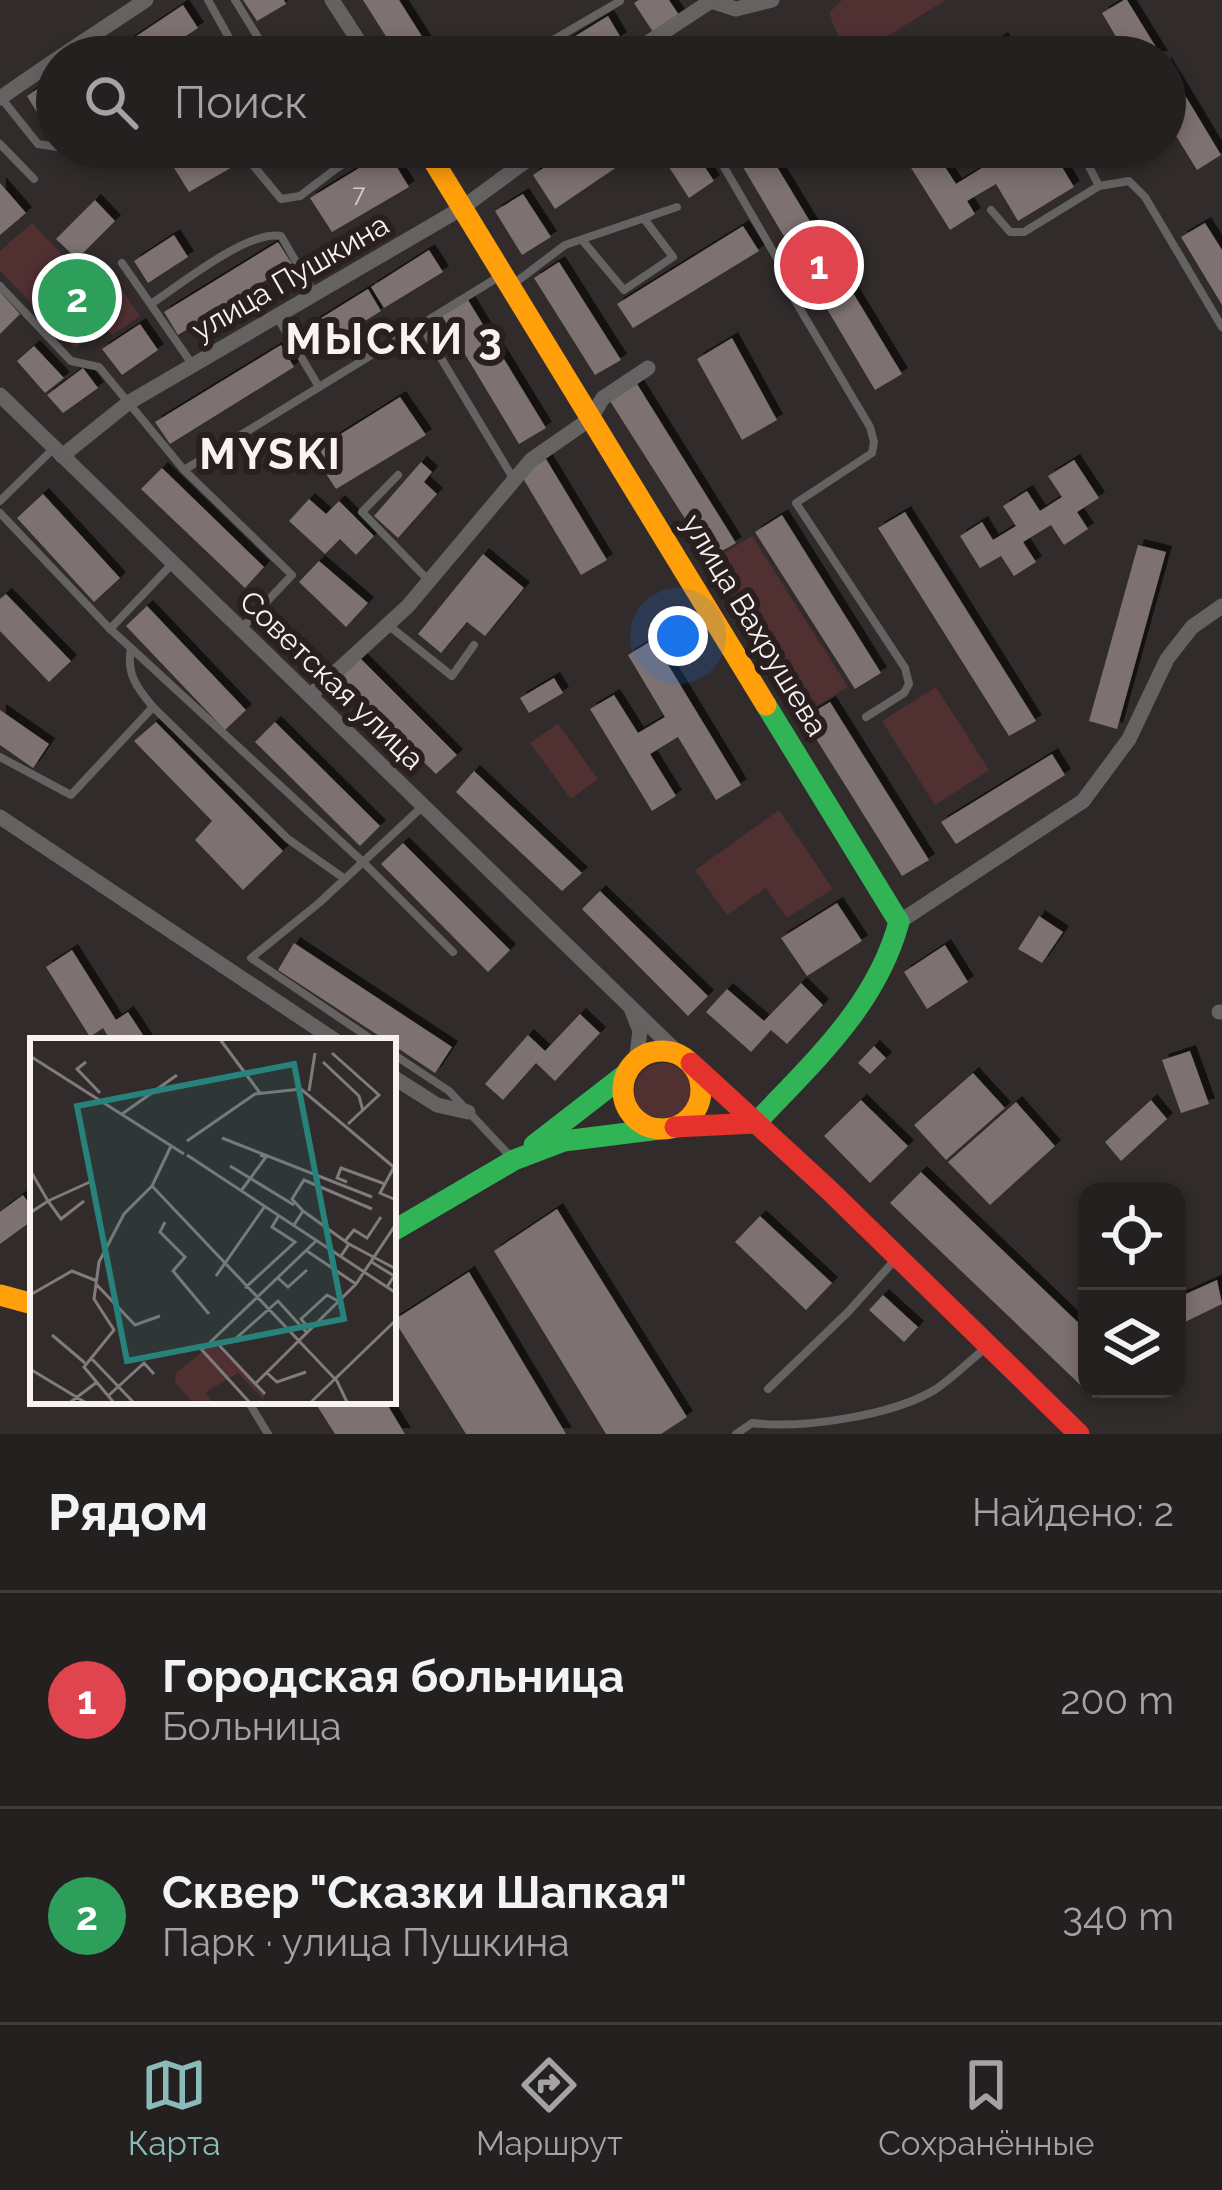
<!DOCTYPE html>
<html lang="ru">
<head>
<meta charset="utf-8">
<style>
  body { margin:0; font-family:Raleway,sans-serif; background:#2d2829; color:#f1f3f6 }
  .controls { position:absolute; right:36px; bottom:36px; display:grid; overflow:hidden; border-radius:24px; box-shadow:0 6px 18px #0003 }
  .controls button { width:108px; height:108px; display:grid; place-items:center; padding:0; border:0; border-bottom:3px solid #423e3e; background:#252020; color:#f1f3f6; font:60px sans-serif }
  .you { position:absolute; left:678px; top:636px; width:42px; height:42px; margin:-30px; border:9px solid #fff; border-radius:50%; background:#1a73e8; box-shadow:0 0 0 18px #1a73e833 }
  .badge { display:grid; place-items:center; width:78px; height:78px; border-radius:50%; background:#8bbbb9; color:#fff; font-size:39px; font-weight:700 }
  .pin { position:absolute; translate:-50% -50%; border:6px solid #fff; box-shadow:0 3px 12px #0006 }
  .list { margin:0; padding:0; list-style:none }
  h2 { display:flex; justify-content:space-between; align-items:center; height:156px; margin:0; padding:0 48px; font-size:51px }
  h2 small { font-size:39px; font-weight:400; color:#a3a3a5 }
  .list li { display:grid; grid-template-columns:78px 1fr auto; gap:36px; align-items:center; box-sizing:border-box; height:216px; padding:0 48px; border-top:3px solid #423e3e }
  .list b { display:block; font-size:45px; white-space:nowrap }
  .list p { margin:0; font-size:39px; white-space:nowrap; color:#a3a3a5 }
  .list em { font-size:39px; font-style:normal; color:#a3a3a5 }
  .icon { flex:none; width:66px; height:66px; fill:none; stroke:currentColor; stroke-width:2; stroke-linecap:round; stroke-linejoin:round }
  .map { position:relative; flex:none; width:1222px; height:1434px; overflow:hidden }
  .search { position:absolute; background:#252020; box-shadow:0 6px 18px #0003; left:36px; right:36px; top:36px; height:132px; display:flex; align-items:center; gap:30px; box-sizing:border-box; padding:0 42px; border-radius:66px; color:#a3a3a5; font-size:45px }
  .sheet { height:588px; background:#252020 }
  nav { display:flex; justify-content:space-around; align-items:center; box-sizing:border-box; height:168px; border-top:3px solid #423e3e; background:#252020; font-size:33px; color:#a3a3a5 }
  nav a { display:grid; justify-items:center; gap:6px }
  nav .on { color:#8bbbb9 }
  .map>svg:first-child { display:block }
</style>
</head>
<body>
<div class="map">
<svg width="1222" height="1434" viewBox="0 0 1222 1434">
  <defs>
    <filter id="shadow"><feDropShadow dx="6" dy="-6" stdDeviation="0" flood-color="#0009"/></filter>
  </defs>
  <rect width="100%" height="100%" fill="#312b2b"/>
  <g fill="#513032">
    <path d="M842,0H946L860,53C844,51 832,27 830,12Z"/>
    <polygon points="32,223 86,280 105,265 140,316 112,335 104,327 75,348 0,271 0,251"/>
    <polygon points="752,536 848,687 798,717 705,564"/>
    <polygon points="936,687 989,770 935,805 882,721"/>
    <polygon points="558,724 598,779 571,799 530,743"/>
    <polygon points="779,810 833,889 787,918 766,888 727,915 695,870"/>
    <circle cx="663" cy="1092" r="29"/>
  </g>
  <g fill="#7d7171" filter="url(#shadow)">
    <polygon points="243,0 284,0 286,4 257,21"/>
    <polygon points="363,0 399,0 435,57 399,57"/>
    <polygon points="639,0 669,0 679,15 653,32 634,3"/>
    <polygon points="1124,0 1127,0 1162,57 1128,57 1102,13"/>
    <polygon points="183,5 198,28 154,57 114,57 111,53"/>
    <polygon points="608,16 621,38 591,57 541,57"/>
    <polygon points="1002,38 1013,57 972,57"/>
    <polygon points="1165,62 1221,155 1197,170 1165,118"/>
    <polygon points="57,86 57,116 44,124 27,96 39,88 43,94"/>
    <polygon points="161,147 223,147 234,166 189,192"/>
    <polygon points="458,147 497,147 468,164"/>
    <polygon points="575,147 631,147 636,154 555,209 533,175"/>
    <polygon points="656,147 692,147 714,181 689,198"/>
    <polygon points="753,147 765,147 902,374 875,390 737,157"/>
    <polygon points="898,147 932,147 956,184 1011,150 1009,147 1050,147 1074,187 1018,221 996,184 967,201 975,214 950,230"/>
    <polygon points="387,151 409,187 332,232 310,198"/>
    <polygon points="0,183 26,213 0,235"/>
    <polygon points="523,194 551,237 522,255 495,211"/>
    <polygon points="95,200 115,221 77,259 56,239"/>
    <polygon points="1205,223 1222,250 1222,305 1181,237"/>
    <polygon points="743,226 759,251 633,328 617,304"/>
    <polygon points="174,235 188,257 148,283 134,261"/>
    <polygon points="278,242 292,264 178,335 164,312"/>
    <polygon points="429,250 443,272 384,308 371,287"/>
    <polygon points="559,262 621,360 595,375 534,278"/>
    <polygon points="368,289 381,311 320,349 305,328"/>
    <polygon points="0,292 20,314 0,334"/>
    <polygon points="468,300 546,428 519,444 442,316"/>
    <polygon points="140,324 158,350 122,375 102,349"/>
    <polygon points="732,338 777,420 742,440 697,359"/>
    <polygon points="281,345 294,367 170,444 155,422"/>
    <polygon points="34,346 64,378 45,393 17,361"/>
    <polygon points="83,368 98,388 63,413 47,395"/>
    <polygon points="637,384 736,543 710,558 610,401"/>
    <polygon points="400,397 426,435 336,489 312,452"/>
    <polygon points="546,459 607,560 581,575 521,475"/>
    <polygon points="1074,460 1099,498 1077,512 1088,529 1064,545 1051,525 1023,542 1036,562 1014,576 1001,556 980,568 960,536 982,522 993,540 1016,526 1003,506 1027,491 1040,511 1062,497 1048,476"/>
    <polygon points="421,462 432,472 424,482 437,494 398,538 374,516"/>
    <polygon points="162,468 264,567 245,588 141,489"/>
    <polygon points="43,494 120,578 94,602 17,518"/>
    <polygon points="309,499 326,514 339,501 374,536 356,555 340,539 325,554 289,521"/>
    <polygon points="905,512 1036,721 1009,736 878,528"/>
    <polygon points="782,515 881,673 855,689 755,532"/>
    <polygon points="1138,545 1166,552 1117,729 1089,721"/>
    <polygon points="483,554 524,588 485,636 467,622 441,653 418,634"/>
    <polygon points="319,561 368,603 346,627 299,582"/>
    <polygon points="6,594 71,661 49,682 0,631 0,599"/>
    <polygon points="147,606 246,710 225,730 126,626"/>
    <polygon points="653,640 741,785 716,800 678,737 650,754 676,796 652,811 590,709 614,695 638,733 665,717 628,655"/>
    <polygon points="358,656 457,755 436,774 338,679"/>
    <polygon points="554,678 563,693 529,713 520,698"/>
    <polygon points="830,702 929,860 902,876 803,718"/>
    <polygon points="0,710 49,744 33,768 0,745"/>
    <polygon points="156,722 283,851 243,890 195,840 212,821 134,741"/>
    <polygon points="275,722 380,826 360,846 255,742"/>
    <polygon points="1052,754 1065,775 956,844 941,822"/>
    <polygon points="474,771 582,873 562,891 456,792"/>
    <polygon points="403,843 510,950 488,972 381,864"/>
    <polygon points="600,891 708,996 688,1016 582,909"/>
    <polygon points="837,903 862,941 807,976 781,938"/>
    <polygon points="1039,916 1063,932 1042,963 1018,949"/>
    <polygon points="294,943 452,1047 435,1073 393,1045 393,1041 387,1041 278,970"/>
    <polygon points="945,945 968,982 927,1009 904,972"/>
    <polygon points="72,950 116,1020 128,1012 147,1041 111,1041 103,1028 90,1037 46,967"/>
    <polygon points="801,983 823,1005 787,1044 771,1030 751,1052 706,1012 727,989 764,1021"/>
    <polygon points="580,1014 600,1033 555,1081 536,1063 503,1100 485,1084 528,1035 545,1051"/>
    <polygon points="874,1046 886,1058 870,1074 858,1063"/>
    <polygon points="1190,1051 1209,1104 1181,1113 1162,1060"/>
    <polygon points="973,1073 1005,1108 946,1160 914,1125"/>
    <polygon points="861,1100 908,1146 870,1183 824,1136"/>
    <polygon points="1151,1100 1167,1119 1121,1161 1105,1142"/>
    <polygon points="1016,1102 1055,1146 990,1205 948,1162"/>
    <polygon points="921,1172 1087,1331 1087,1389 1103,1389 1094,1398 890,1203"/>
    <polygon points="23,1195 33,1209 33,1220 0,1244 0,1212"/>
    <polygon points="557,1209 687,1417 661,1434 606,1434 494,1251"/>
    <polygon points="760,1216 832,1283 806,1310 735,1242"/>
    <polygon points="469,1272 566,1434 466,1434 394,1320"/>
    <polygon points="1217,1280 1222,1304 1185,1322 1177,1298"/>
    <polygon points="883,1295 918,1327 904,1342 869,1310"/>
    <polygon points="314,1401 385,1401 405,1434 335,1434"/>
  </g>
  <g fill="none" stroke-linecap="round" stroke-linejoin="round">
    <g stroke="#656262" stroke-width="8">
      <polyline points="208,0 232,43 213,57"/>
      <polyline points="235,0 270,57"/>
      <polyline points="524,57 620,1"/>
      <polyline points="2,99 38,144 57,147"/>
      <polyline points="0,144 34,179"/>
      <polyline points="238,147 281,199 300,196 337,168"/>
      <polyline points="325,147 337,168 370,147"/>
      <polyline points="1079,147 1099,186"/>
      <polyline points="724,167 782,267 787,287 870,427 874,442 872,453 796,503 905,668 909,684 904,693 866,717"/>
      <polyline points="991,210 1010,232 1024,232 1099,186 1129,181 1145,197 1222,327"/>
      <polyline points="582,240 624,290 673,257 645,220"/>
      <polyline points="122,263 192,364"/>
      <polyline points="512,285 565,245 677,207"/>
      <polyline points="0,286 71,361 99,367 184,470"/>
      <path d="M151,304C180,285 247,230 281,236L314,293"/>
      <polyline points="277,317 319,387"/>
      <polyline points="421,325 513,478"/>
      <polyline points="398,475 362,512 429,581"/>
      <polyline points="0,501 53,449"/>
      <polyline points="0,513 110,629 172,564"/>
      <polyline points="388,625 452,676 474,645"/>
      <polyline points="241,629 292,575 184,470 500,276"/>
      <polyline points="131,648 363,862 453,952"/>
      <polyline points="153,707 288,839 345,879"/>
      <path d="M0,757L71,795L153,707C137,688 126,674 131,648L110,629"/>
      <polyline points="374,1041 251,958 319,903 423,806"/>
      <polyline points="393,1054 449,1091 509,1155"/>
      <polyline points="768,1389 848,1312 893,1262"/>
      <polyline points="248,1401 268,1434"/>
      <path d="M736,1434L752,1423C801,1429 893,1416 936,1389C954,1377 970,1360 987,1347"/>
    </g>
    <g stroke="#656262" stroke-width="15">
      <polyline points="332,0 369,57"/>
      <polyline points="711,1 736,9 772,0"/>
      <polyline points="60,57 146,0"/>
      <polyline points="626,57 711,1"/>
      <polyline points="0,98 57,59"/>
      <polyline points="0,395 679,1054"/>
      <polyline points="62,456 128,403 462,208 545,147"/>
      <polyline points="311,695 408,606 531,460 590,419 603,398 648,368"/>
      <polyline points="0,817 336,1041"/>
      <polyline points="899,922 1083,801 1129,739 1167,659 1192,627 1222,606"/>
      <polyline points="632,1011 640,1031 636,1061"/>
      <polyline points="1219,1012 1222,1012"/>
      <polyline points="393,1077 437,1105 468,1112"/>
    </g>
    <g stroke="#30b455" stroke-width="21">
      <path d="M756,1123C814,1061 876,1006 899,922L766,705"/>
      <polyline points="534,1145 627,1073"/>
      <polyline points="393,1231 514,1160 564,1141 660,1129"/>
    </g>
    <g stroke="#ff9f0a" stroke-width="21">
      <polyline points="425,147 766,705"/>
      <circle cx="662" cy="1090" r="39"/>
      <polyline points="0,1295 33,1304"/>
    </g>
    <g stroke="#e5322d" stroke-width="21">
      <polyline points="691,1063 828,1189 1079,1434"/>
      <polyline points="675,1127 756,1123"/>
    </g>
  </g>
  <g text-anchor="middle" dominant-baseline="central" stroke-width="12" stroke-linejoin="round" paint-order="stroke">
    <g font-size="24" fill="#dad2d2">
      <text x="359" y="193">7</text>
    </g>
    <g font-size="30" fill="#f9f2f2" stroke="#291f1f">
      <text transform="translate(290 277) rotate(-30)">улица Пушкина</text>
      <text transform="translate(755 625) rotate(59)">улица Вахрушева</text>
      <text transform="translate(332 680) rotate(44)">Советская улица</text>
    </g>
    <g font-size="42" font-weight="bold" letter-spacing="3" fill="#f9f2f2" stroke="#291f1f">
      <text x="395" y="339">МЫСКИ 3</text>
      <text x="271" y="454">MYSKI</text>
    </g>
  </g>
  <g transform="translate(30 1038)">
    <rect width="366" height="366" fill="#312b2b"/>
    <path d="M183,305L235,356L233,361L208,335L176,354L183,366H165L145,345L146,335Z" fill="#513032"/>
    <path fill="none" stroke="#817b7b" stroke-width="3" d="M189,0L230,55M302,15L349,57L318,86M0,18L154,116M56,24L47,31L70,55M293,24L329,58L333,73M279,53L285,15M92,76L147,37M192,100L342,159M157,103L225,56L271,51L366,131M141,108L122,148L307,343L318,366M157,117L366,255M200,128L264,167M364,129L350,155L366,162M0,132L18,163L0,175M317,144L307,140L311,130L355,146M211,153L236,119L230,117M54,163L31,181L18,163L62,143M273,173L262,161L274,142L342,171M135,184L130,194L155,219L143,233L179,276M264,187L273,173L319,206L311,218M315,203L324,192L337,200L351,179M319,206L366,231M277,213L326,246M340,223L364,238L357,249M186,238L235,168M248,240L258,249L277,232M66,246L105,287L130,278M215,250L265,204L242,189L249,177M0,257L42,233L67,243M277,288L271,281L297,257L310,264M22,297L55,325M204,302L248,263L278,296M187,305L235,356M61,320L105,366M0,331L58,366M237,335L247,344L276,334M225,346L326,246L366,186M78,358L114,325L124,336M38,366L67,344M85,366L54,329L84,292L64,261L69,224L94,176L122,148M221,366L172,312L287,202M279,366L366,282"/>
    <path fill="#26827b" fill-opacity="0.15" stroke="#26827b" stroke-width="6" d="M264,26L314,281L97,323L47,68Z"/>
    <rect width="366" height="366" fill="none" stroke="#f9f2f2" stroke-width="6"/>
  </g>
</svg>
<div class="controls">
<button><svg class="icon" aria-label="locate" viewBox="0 0 24 24"><circle cx="12" cy="12" r="6"/><path d="M12 2v4M12 18v4M2 12h4M18 12h4"/></svg></button>
<button><svg class="icon" aria-label="layers" viewBox="0 0 24 24"><path d="M12 4l9 5-9 5-9-5zM3 14l9 5 9-5"/></svg></button>
</div>
<div class="you"></div>
<div class="pin badge" style="left:819px;top:265px;background:#e0444e">1</div>
<div class="pin badge" style="left:77px;top:298px;background:#2e9e5b">2</div>
<div class="search"><svg class="icon" aria-label="search" viewBox="0 0 24 24"><circle cx="10" cy="10" r="6"/><path d="M15 15l6 6"/></svg>Поиск</div>
</div>
<section class="sheet">
<h2>Рядом<small>Найдено: 2</small></h2>
<ul class="list">
<li><span class="badge" style="background:#e0444e">1</span><div><b>Городская больница</b><p>Больница</p></div><em>200 m</em></li>
<li><span class="badge" style="background:#2e9e5b">2</span><div><b>Сквер &quot;Сказки Шапкая&quot;</b><p>Парк · улица Пушкина</p></div><em>340 m</em></li>
</ul>
</section>
<nav>
<a class="on"><svg class="icon" aria-label="map" viewBox="0 0 24 24"><path d="M3 6l6-2 6 2 6-2v14l-6 2-6-2-6 2zM9 4v14M15 6v14"/></svg>Карта</a>
<a><svg class="icon" aria-label="directions" viewBox="0 0 24 24"><path d="M12 3l9 9-9 9-9-9zM9 14v-3h6M13 9l2 2-2 2"/></svg>Маршрут</a>
<a><svg class="icon" aria-label="saved" viewBox="0 0 24 24"><path d="M7 4h10v16l-5-4-5 4z"/></svg>Сохранённые</a>
</nav>
</body>
</html>
